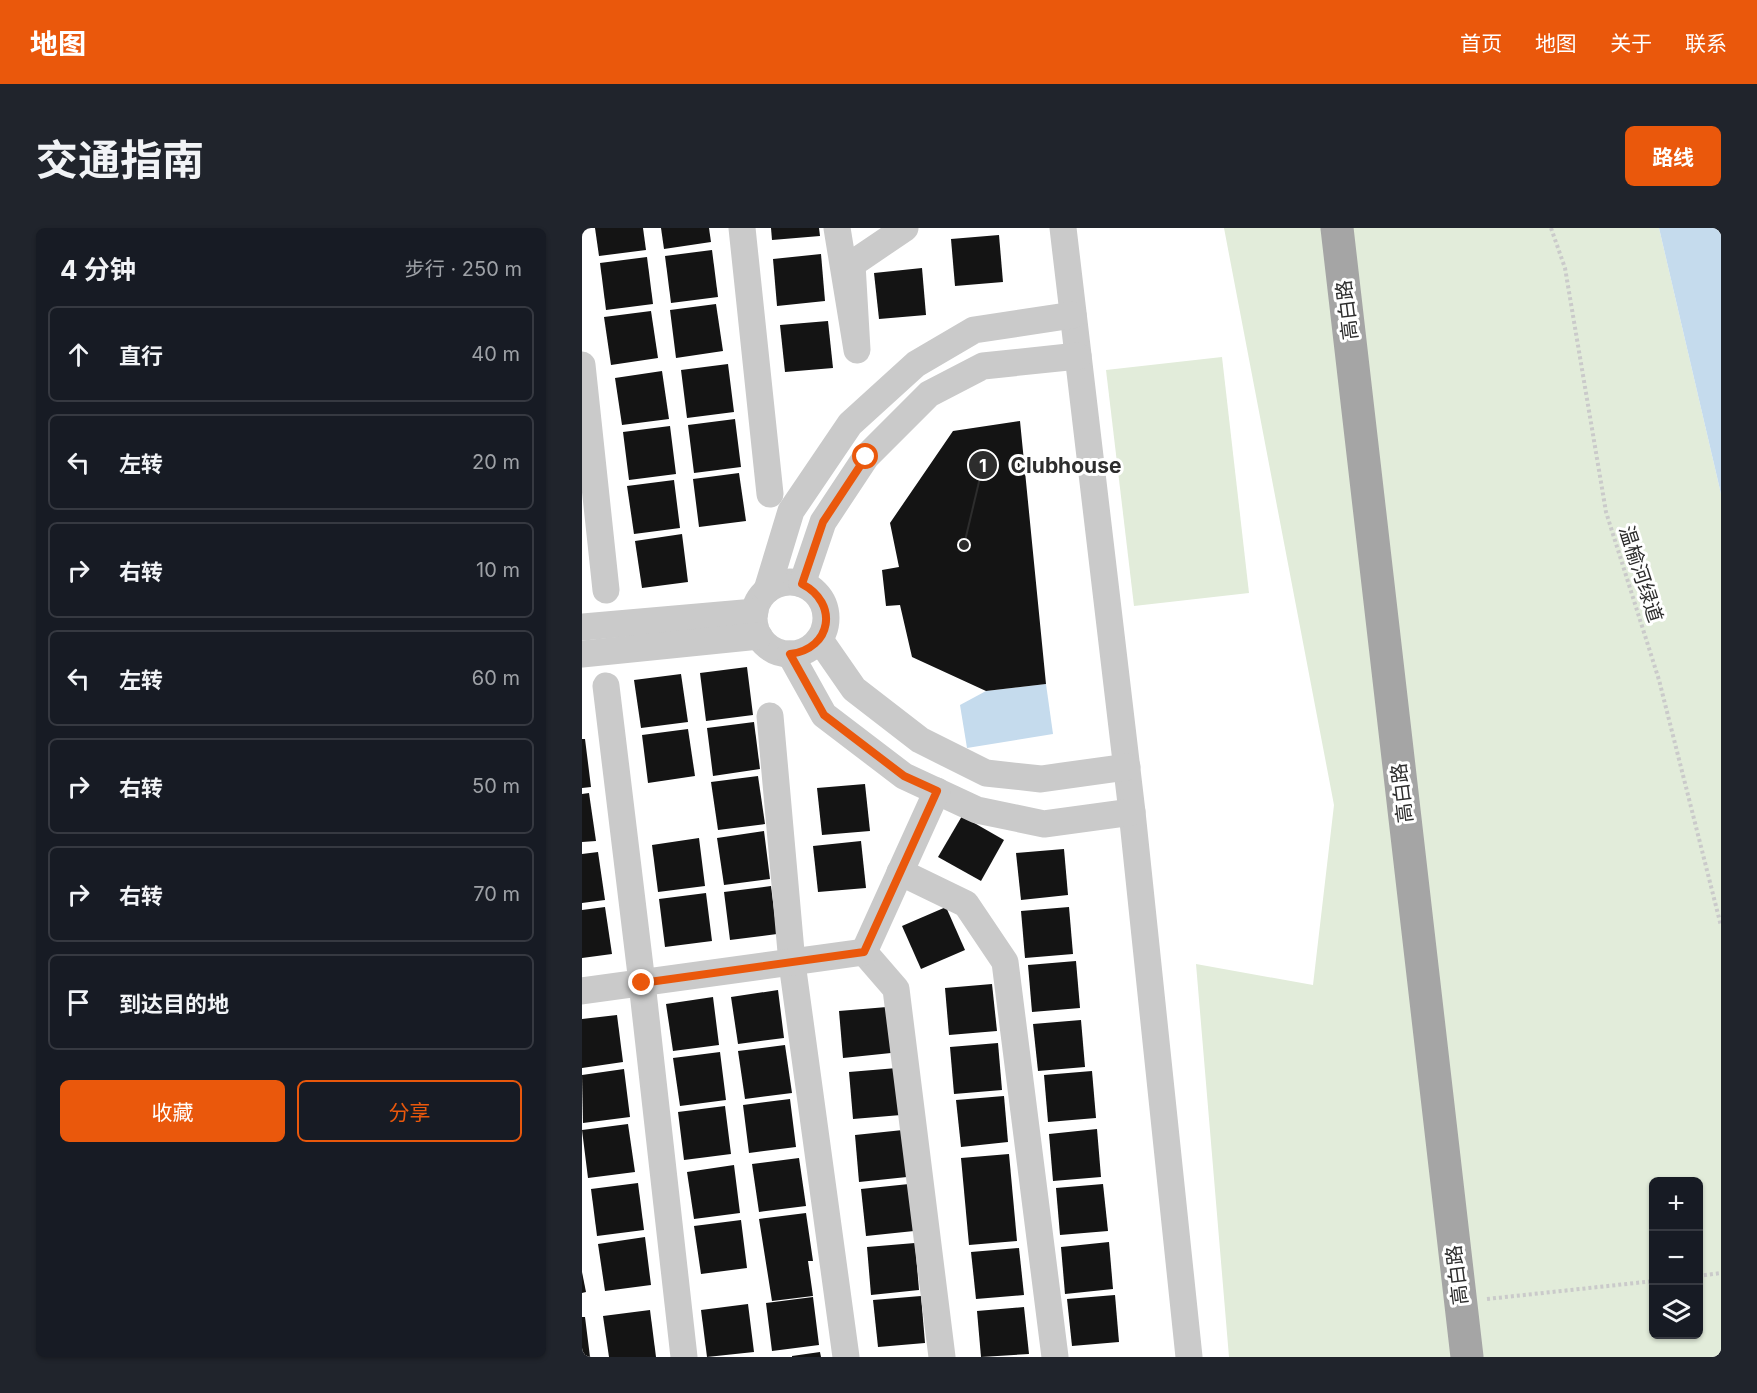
<!DOCTYPE html>
<html lang="zh">
<head>
<meta charset="utf-8">
<style>
  body { margin:0; font-family:Inter,"Noto Sans SC",sans-serif; background:#20242c; color:#f1f3f6 }
  .controls { position:absolute; right:18px; bottom:18px; display:grid; overflow:hidden; border-radius:9px; box-shadow:0 2px 4px #0004 }
  .controls button { width:54px; height:54px; display:grid; place-items:center; padding:0; border:0; border-bottom:2px solid #363941; background:#171b24; color:#f1f3f6; font:30px sans-serif }
  .stop { position:absolute; width:18px; height:18px; margin:-14px; border:4px solid #ea580c; border-radius:50%; background:#fff }
  .stop.end { background:#ea580c; border-color:#fff; box-shadow:0 2px 6px #0008 }
  .list { margin:0; padding:0; list-style:none }
  h2 { display:flex; justify-content:space-between; align-items:center; height:78px; margin:0; padding:0 24px; font-size:26px }
  h2 small { font-size:20px; font-weight:400; color:#9ea1a6 }
  .list li { display:grid; grid-template-columns:39px 1fr auto; gap:18px; align-items:center; box-sizing:border-box; height:96px; margin:0 12px 12px; padding:0 12px; border:2px solid #363941; border-radius:9px }
  .list b { display:block; font-size:22px; white-space:nowrap }
  .list em { font-size:20px; font-style:normal; color:#9ea1a6 }
  .actions { display:flex; gap:12px; padding:18px 24px }
  .actions a { flex:1; padding:14px 0; border:2px solid #ea580c; border-radius:9px; text-align:center; font-size:21px; color:#ea580c }
  .actions .main { background:#ea580c; color:#fff }
  .icon { flex:none; width:33px; height:33px; fill:none; stroke:currentColor; stroke-width:2; stroke-linecap:round; stroke-linejoin:round }
  .map { position:relative; flex:none; width:1139px; height:1129px; overflow:hidden; border-radius:9px }
  header { display:flex; align-items:center; gap:36px; box-sizing:border-box; height:84px; padding:0 30px; background:#ea580c; color:#fff }
  header strong { font-size:28px }
  nav { display:flex; gap:33px; margin-inline-start:auto; font-size:21px }
  .intro { display:flex; align-items:center; justify-content:space-between; box-sizing:border-box; height:144px; padding:0 36px }
  h1 { margin:0; font-size:42px }
  .button { padding:15px 27px; border-radius:9px; background:#ea580c; color:#fff; font-size:21px; font-weight:700 }
  main { display:flex; gap:36px; padding:0 36px }
  aside { flex:1; background:#171b24; border-radius:9px; box-shadow:0 2px 4px #0004 }
  .map>svg:first-child { display:block }
</style>
</head>
<body>
<header>
<strong>地图</strong>
<nav><a>首页</a><a>地图</a><a>关于</a><a>联系</a></nav>
</header>
<div class="intro"><h1>交通指南</h1><a class="button">路线</a></div>
<main>
<aside>
<h2>4 分钟<small>步行 · 250 m</small></h2>
<ul class="list">
<li><svg class="icon" aria-label="ahead" viewBox="0 0 24 24"><path d="M12 20V5M6 11l6-6 6 6"/></svg><div><b>直行</b></div><em>40 m</em></li>
<li><svg class="icon" aria-label="left" viewBox="0 0 24 24"><path d="M17 20v-9H6M10 6l-5 5 5 5"/></svg><div><b>左转</b></div><em>20 m</em></li>
<li><svg class="icon" aria-label="right" viewBox="0 0 24 24"><path d="M7 20v-9h11M14 6l5 5-5 5"/></svg><div><b>右转</b></div><em>10 m</em></li>
<li><svg class="icon" aria-label="left" viewBox="0 0 24 24"><path d="M17 20v-9H6M10 6l-5 5 5 5"/></svg><div><b>左转</b></div><em>60 m</em></li>
<li><svg class="icon" aria-label="right" viewBox="0 0 24 24"><path d="M7 20v-9h11M14 6l5 5-5 5"/></svg><div><b>右转</b></div><em>50 m</em></li>
<li><svg class="icon" aria-label="right" viewBox="0 0 24 24"><path d="M7 20v-9h11M14 6l5 5-5 5"/></svg><div><b>右转</b></div><em>70 m</em></li>
<li><svg class="icon" aria-label="arrive" viewBox="0 0 24 24"><path d="M6 21V4h12l-3 4 3 4H6"/></svg><div><b>到达目的地</b></div></li>
</ul>
<div class="actions"><a class="main">收藏</a><a>分享</a></div>
</aside>
<div class="map">
<svg width="1139" height="1129" viewBox="0 0 1139 1129">
  <rect width="100%" height="100%" fill="#fff"/>
  <g fill="#e2ecda" fill-rule="evenodd">
    <path d="M642,0H1077L1139,266V1129H647L614,736L731,757L752,577ZM1072,954H1116V1106H1072Z"/>
    <polygon points="640,129 667,365 552,378 524,142"/>
  </g>
  <g fill="#c5dbed">
    <polygon points="1077,0 1139,0 1139,266"/>
    <polygon points="464,456 471,506 385,520 378,477 404,463"/>
  </g>
  <g fill="#141414">
    <polygon points="13,0 61,0 64,22 17,28"/>
    <polygon points="79,0 127,0 129,14 82,21"/>
    <polygon points="189,0 237,0 238,8 190,12"/>
    <polygon points="417,7 421,54 373,58 369,11"/>
    <polygon points="130,22 136,69 89,75 83,28"/>
    <polygon points="239,26 243,73 195,78 191,31"/>
    <polygon points="65,29 71,76 24,82 18,35"/>
    <polygon points="340,40 344,87 297,91 292,45"/>
    <polygon points="134,76 141,123 94,130 88,82"/>
    <polygon points="69,83 76,130 29,137 22,89"/>
    <polygon points="246,93 251,140 203,144 198,97"/>
    <polygon points="146,136 152,184 105,190 99,142"/>
    <polygon points="80,143 87,191 40,197 33,150"/>
    <polygon points="153,191 159,239 112,245 106,197"/>
    <polygon points="438,193 464,456 404,463 330,429 318,377 304,378 300,342 317,339 308,295 371,203"/>
    <polygon points="88,198 94,246 47,252 41,204"/>
    <polygon points="157,245 164,293 117,299 111,251"/>
    <polygon points="92,252 98,300 52,306 45,258"/>
    <polygon points="100,306 106,354 60,360 53,313"/>
    <polygon points="165,439 171,487 124,493 118,445"/>
    <polygon points="99,446 106,494 59,500 52,452"/>
    <polygon points="172,494 178,541 131,548 125,500"/>
    <polygon points="106,501 113,548 66,555 60,507"/>
    <polygon points="0,511 3,511 9,559 0,560"/>
    <polygon points="176,548 183,596 136,602 129,554"/>
    <polygon points="283,556 288,603 240,607 235,560"/>
    <polygon points="7,565 14,613 0,614 0,566"/>
    <polygon points="380,588 422,612 399,653 356,629"/>
    <polygon points="182,603 188,651 142,657 135,610"/>
    <polygon points="117,610 123,658 76,664 70,617"/>
    <polygon points="279,613 284,660 236,664 231,618"/>
    <polygon points="482,621 486,667 439,672 434,625"/>
    <polygon points="16,624 23,672 0,675 0,626"/>
    <polygon points="189,658 195,706 148,712 142,664"/>
    <polygon points="124,665 130,713 83,719 77,671"/>
    <polygon points="23,679 30,726 0,730 0,682"/>
    <polygon points="364,679 383,722 339,741 320,698"/>
    <polygon points="487,679 491,726 443,730 439,683"/>
    <polygon points="494,733 498,780 450,784 446,737"/>
    <polygon points="410,756 415,803 367,807 363,760"/>
    <polygon points="196,762 202,810 156,816 149,769"/>
    <polygon points="131,769 137,817 91,823 84,776"/>
    <polygon points="305,779 309,825 261,830 257,783"/>
    <polygon points="35,787 41,834 0,840 0,791"/>
    <polygon points="499,792 503,839 456,843 451,796"/>
    <polygon points="416,815 420,862 372,866 368,819"/>
    <polygon points="203,817 210,865 163,871 156,823"/>
    <polygon points="138,824 144,872 98,878 91,830"/>
    <polygon points="315,840 319,887 271,891 267,844"/>
    <polygon points="42,841 48,889 1,895 0,847"/>
    <polygon points="510,843 514,890 466,894 462,847"/>
    <polygon points="422,868 426,914 379,919 374,872"/>
    <polygon points="208,871 214,919 167,925 161,877"/>
    <polygon points="143,878 149,926 102,932 96,884"/>
    <polygon points="46,896 53,944 6,950 0,902"/>
    <polygon points="515,901 519,949 471,953 467,906"/>
    <polygon points="321,902 325,949 277,954 273,907"/>
    <polygon points="427,926 435,1013 387,1017 379,930"/>
    <polygon points="217,930 224,978 177,984 170,936"/>
    <polygon points="152,937 158,985 112,991 105,944"/>
    <polygon points="56,955 62,1002 15,1008 9,961"/>
    <polygon points="327,956 332,1003 284,1008 279,961"/>
    <polygon points="521,956 526,1003 478,1007 474,960"/>
    <polygon points="224,985 231,1033 226,1033 231,1068 190,1073 177,991"/>
    <polygon points="159,992 165,1040 119,1046 112,998"/>
    <polygon points="63,1009 69,1057 23,1063 16,1016"/>
    <polygon points="527,1014 531,1061 483,1066 479,1019"/>
    <polygon points="333,1015 337,1062 289,1067 285,1019"/>
    <polygon points="437,1020 442,1067 394,1071 389,1024"/>
    <polygon points="0,1044 4,1064 0,1065"/>
    <polygon points="533,1067 537,1114 490,1118 485,1071"/>
    <polygon points="339,1068 343,1115 296,1119 291,1072"/>
    <polygon points="231,1069 237,1117 190,1123 184,1075"/>
    <polygon points="166,1076 172,1124 125,1129 119,1082"/>
    <polygon points="442,1079 447,1126 399,1129 395,1083"/>
    <polygon points="68,1082 74,1129 27,1129 21,1088"/>
    <polygon points="0,1089 3,1089 8,1129 0,1129"/>
    <polygon points="238,1124 239,1129 210,1129 210,1128"/>
  </g>
  <g fill="none" stroke-linecap="round" stroke-linejoin="round">
    <g stroke="#cacaca" stroke-width="4" stroke-dasharray="3 3" stroke-linecap="butt">
      <polyline points="969,0 983,40 1024,284 1077,452 1139,698"/>
      <polyline points="1116,1048 1139,1045"/>
      <polyline points="905,1071 1072,1053"/>
    </g>
    <g stroke="#cacaca" stroke-width="27">
      <polyline points="160,0 188,266"/>
      <polyline points="255,0 275,122 270,36 323,0"/>
      <polyline points="481,0 550,584 607,1129"/>
      <polyline points="0,137 24,362"/>
      <circle cx="208" cy="390" r="36"/>
      <polyline points="220,356 241,294 284,229 347,166 401,138 496,128"/>
      <polyline points="185,362 209,283 268,196 334,136 392,102 491,87"/>
      <polyline points="0,399 173,384"/>
      <polyline points="238,412 272,461 338,512 404,545 459,551 545,539"/>
      <polyline points="0,426 177,408"/>
      <polyline points="208,426 242,487 322,548 395,582 462,596 550,584"/>
      <polyline points="24,458 60,755 102,1129"/>
      <polyline points="188,488 210,735 264,1129"/>
      <polyline points="355,563 282,724 314,761 360,1129"/>
      <polyline points="318,644 384,676 423,734 473,1129"/>
      <polyline points="0,763 282,724"/>
    </g>
    <polyline stroke="#a5a5a5" stroke-width="33" points="755,0 885,1129"/>
  </g>
  <g fill="none" stroke-linecap="round" stroke-linejoin="round">
    <path stroke="#ea580c" stroke-width="8" d="M60,755L282,724L355,563L322,548L242,487L208,426C250,421 257,375 220,356L241,294L284,229"/>
  </g>
  <g text-anchor="middle" dominant-baseline="central" stroke-width="6" stroke-linejoin="round" paint-order="stroke">
    <g font-size="20" fill="#2d2d2d" stroke="#fff">
      <text transform="translate(765 82) rotate(-97)">高白路</text>
      <text transform="translate(1059 346) rotate(72)">温榆河绿道</text>
      <text transform="translate(820 565) rotate(-97)">高白路</text>
      <text transform="translate(875 1047) rotate(-97)">高白路</text>
    </g>
  </g>
  <path fill="none" stroke="#2d2d2d" stroke-width="2" d="M382 317L401 237"/>
  <g fill="#2d2d2d" stroke="#fff" stroke-width="2">
    <circle cx="382" cy="317" r="6"/>
    <circle cx="401" cy="237" r="15"/>
  </g>
  <g font-size="18" text-anchor="middle" font-weight="bold" fill="#fff">
    <text x="401" y="244">1</text>
  </g>
  <g font-size="21" text-anchor="middle" font-weight="bold" fill="#2d2d2d" stroke="#fff" stroke-width="6" stroke-linejoin="round" paint-order="stroke">
    <text x="484" y="245">Clubhouse</text>
  </g>
</svg>
<div class="controls">
<button>+</button>
<button>−</button>
<button><svg class="icon" aria-label="layers" viewBox="0 0 24 24"><path d="M12 4l9 5-9 5-9-5zM3 14l9 5 9-5"/></svg></button>
</div>
<div class="stop" style="left:284px;top:229px"></div>
<div class="stop end" style="left:60px;top:755px"></div>
</div>
</main>
</body>
</html>
